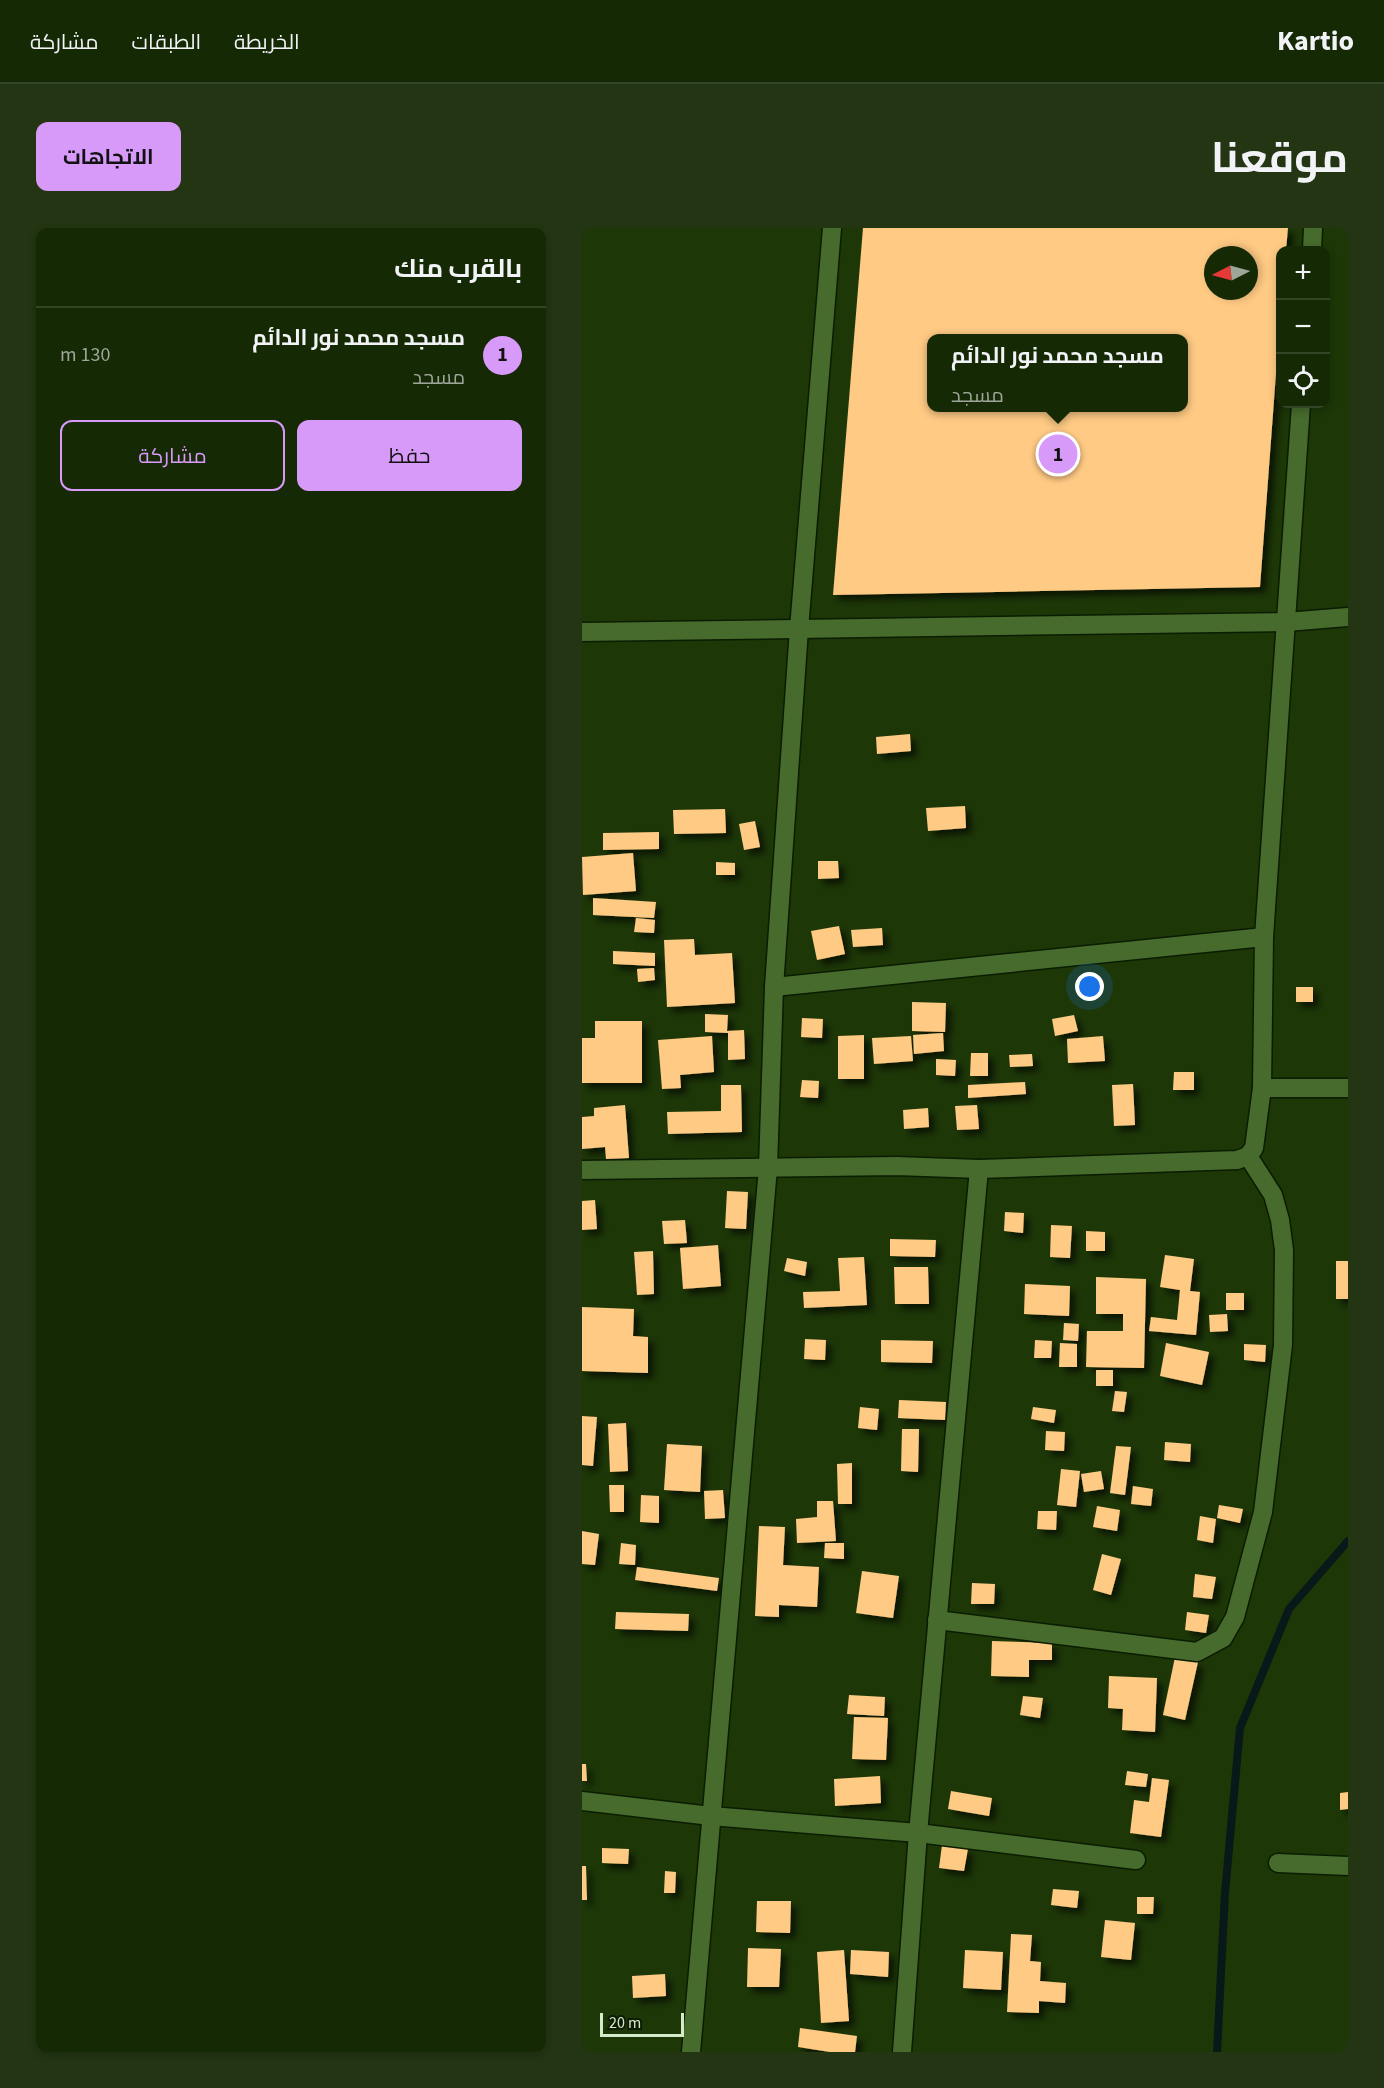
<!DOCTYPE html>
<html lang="ar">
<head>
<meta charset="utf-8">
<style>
  body { margin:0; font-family:"Source Sans 3",Cairo,sans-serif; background:#233513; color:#f1f3f6; direction:rtl }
  .controls { position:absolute; right:18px; top:18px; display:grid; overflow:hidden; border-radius:12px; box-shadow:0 3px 9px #0003 }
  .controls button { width:54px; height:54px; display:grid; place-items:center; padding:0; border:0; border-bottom:2px solid #354527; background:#162905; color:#f1f3f6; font:30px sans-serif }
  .compass { position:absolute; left:622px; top:18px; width:54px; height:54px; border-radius:50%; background:#162905; box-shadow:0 3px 9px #0003; rotate:264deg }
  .scale { position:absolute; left:18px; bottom:15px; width:84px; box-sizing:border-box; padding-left:6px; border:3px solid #d5eac9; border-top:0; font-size:16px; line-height:21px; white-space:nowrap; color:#d5eac9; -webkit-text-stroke:4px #0d1c04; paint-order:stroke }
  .you { position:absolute; left:508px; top:759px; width:21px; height:21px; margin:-15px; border:4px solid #fff; border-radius:50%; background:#1a73e8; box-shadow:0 0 0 9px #1a73e833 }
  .badge { display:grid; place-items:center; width:39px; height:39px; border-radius:50%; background:#d89af8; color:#111; font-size:20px; font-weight:700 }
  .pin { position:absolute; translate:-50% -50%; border:3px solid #fff; box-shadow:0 2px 6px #0006 }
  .popup { position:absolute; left:345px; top:106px; width:261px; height:78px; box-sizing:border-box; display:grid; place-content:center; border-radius:12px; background:#162905; filter:drop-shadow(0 2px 4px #0005); font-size:20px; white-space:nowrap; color:#9ea69a }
  .popup b { font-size:22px; color:#f1f3f6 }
  .popup::after { content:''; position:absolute; left:50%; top:100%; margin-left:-12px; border:12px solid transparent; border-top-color:#162905 }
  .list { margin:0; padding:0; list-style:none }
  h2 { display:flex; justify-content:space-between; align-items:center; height:78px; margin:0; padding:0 24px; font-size:26px }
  h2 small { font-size:20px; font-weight:400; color:#9ea69a }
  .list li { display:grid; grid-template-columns:39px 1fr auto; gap:18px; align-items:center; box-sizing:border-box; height:96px; padding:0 24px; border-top:2px solid #354527 }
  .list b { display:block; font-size:22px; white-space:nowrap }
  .list p { margin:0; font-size:20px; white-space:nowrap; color:#9ea69a }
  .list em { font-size:20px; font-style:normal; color:#9ea69a }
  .actions { display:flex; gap:12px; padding:18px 24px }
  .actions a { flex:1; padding:14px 0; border:2px solid #d89af8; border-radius:12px; text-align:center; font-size:21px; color:#d89af8 }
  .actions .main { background:#d89af8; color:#111 }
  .icon { flex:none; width:33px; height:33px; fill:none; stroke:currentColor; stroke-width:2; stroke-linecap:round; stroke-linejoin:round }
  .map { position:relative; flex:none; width:766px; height:1824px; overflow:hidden; direction:ltr; border-radius:12px }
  header { display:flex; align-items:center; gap:36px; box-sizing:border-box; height:84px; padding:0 30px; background:#162905; border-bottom:2px solid #354527 }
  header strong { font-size:28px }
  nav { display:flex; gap:33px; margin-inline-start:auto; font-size:21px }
  .intro { display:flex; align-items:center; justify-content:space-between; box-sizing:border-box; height:144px; padding:0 36px }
  h1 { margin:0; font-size:42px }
  .button { padding:15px 27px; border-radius:12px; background:#d89af8; color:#111; font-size:21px; font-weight:700 }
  main { display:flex; gap:36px; padding:0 36px }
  aside { flex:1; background:#162905; border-radius:12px; box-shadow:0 3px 9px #0003 }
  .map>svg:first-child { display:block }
</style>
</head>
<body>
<header>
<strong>Kartio</strong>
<nav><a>الخريطة</a><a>الطبقات</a><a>مشاركة</a></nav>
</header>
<div class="intro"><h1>موقعنا</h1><a class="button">الاتجاهات</a></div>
<main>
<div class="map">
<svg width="766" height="1824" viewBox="0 0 766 1824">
  <defs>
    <filter id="shadow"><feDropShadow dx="5.5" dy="5.5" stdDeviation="3" flood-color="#0009"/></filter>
  </defs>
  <rect width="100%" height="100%" fill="#1d3707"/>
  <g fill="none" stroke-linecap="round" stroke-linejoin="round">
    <polyline stroke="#091818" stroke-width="8" points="635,1824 643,1665 658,1500 707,1381 766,1313"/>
  </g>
  <g fill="#ffca84" fill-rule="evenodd" filter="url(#shadow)">
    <path d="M281,0H706L704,22H698V92L678,359L251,367ZM631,27H667V63H631ZM350,110H602V180H350Z"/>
    <polygon points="328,506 329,523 295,526 294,509"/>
    <polygon points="383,578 384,600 346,603 344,580"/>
    <polygon points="143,581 144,605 92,606 91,582"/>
    <polygon points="173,593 178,619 162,622 157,596"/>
    <polygon points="77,604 77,621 21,622 21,605"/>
    <polygon points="51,625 54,663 1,667 0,629"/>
    <polygon points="236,633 256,633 257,650 236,651"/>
    <polygon points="134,634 153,635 153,647 134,647"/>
    <polygon points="11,670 74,674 72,690 11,687"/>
    <polygon points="54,690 73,692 72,705 52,704"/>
    <polygon points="257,698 263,726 235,732 229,703"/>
    <polygon points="300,700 301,717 271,719 269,702"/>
    <polygon points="112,711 113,727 150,725 153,775 85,779 82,712"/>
    <polygon points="31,723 73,725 73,738 31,736"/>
    <polygon points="72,740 73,752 56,754 55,741"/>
    <rect x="714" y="759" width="17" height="15"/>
    <polygon points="330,774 364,775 363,804 330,803"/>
    <polygon points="123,786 146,787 145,803 162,802 163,831 146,832 146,805 123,804"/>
    <polygon points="492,787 496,803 473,808 470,791"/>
    <polygon points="220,790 241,791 240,810 219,809"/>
    <polygon points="13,793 60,793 60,855 0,855 0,810 13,810"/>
    <polygon points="361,805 362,823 332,826 331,807"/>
    <polygon points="282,807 282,851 256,851 256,808"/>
    <polygon points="130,808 132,844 98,847 99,860 80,861 76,812"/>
    <polygon points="329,808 331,833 292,836 290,810"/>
    <polygon points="521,808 523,833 486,835 485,811"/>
    <polygon points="389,825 406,825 406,848 388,848"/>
    <polygon points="450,826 451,838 428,839 427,827"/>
    <polygon points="354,831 374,832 373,848 354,847"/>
    <polygon points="592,844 612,844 612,862 591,862"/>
    <polygon points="220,852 237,853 236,870 218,869"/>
    <polygon points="443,854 444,866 386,870 386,857"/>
    <polygon points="551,856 553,897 532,898 530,857"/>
    <polygon points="139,857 159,857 160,904 86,906 85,884 139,883"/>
    <polygon points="43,877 47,930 24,931 23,919 0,921 0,889 12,888 12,880"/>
    <polygon points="395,877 397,901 375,902 373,878"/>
    <polygon points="346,880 347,899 322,901 321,882"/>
    <polygon points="145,963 166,964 164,1001 143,1000"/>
    <polygon points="13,972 15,1001 0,1002 0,973"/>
    <polygon points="423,984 442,985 441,1005 422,1003"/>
    <polygon points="103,992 105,1015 82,1016 80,993"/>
    <polygon points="469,997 490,998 488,1030 468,1029"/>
    <polygon points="504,1003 523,1004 523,1023 504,1023"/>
    <polygon points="308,1011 354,1012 353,1029 308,1028"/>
    <polygon points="136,1017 139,1058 101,1061 98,1020"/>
    <polygon points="71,1023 72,1066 55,1067 52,1024"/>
    <polygon points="583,1027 612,1031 608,1063 618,1064 614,1107 567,1103 569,1089 595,1092 598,1062 578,1059"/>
    <polygon points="282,1029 285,1077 222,1080 221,1064 258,1063 256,1030"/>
    <polygon points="205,1030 225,1034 223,1048 202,1043"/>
    <rect x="754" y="1033" width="12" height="38"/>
    <polygon points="312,1039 346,1039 347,1076 313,1076"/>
    <polygon points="514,1049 564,1051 562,1140 504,1139 505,1103 541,1103 541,1086 514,1086"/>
    <polygon points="443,1056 488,1058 487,1088 442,1086"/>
    <rect x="644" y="1065" width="18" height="17"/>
    <polygon points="0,1079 52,1081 51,1108 66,1109 66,1145 0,1143"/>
    <polygon points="645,1086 646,1103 628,1104 627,1087"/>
    <polygon points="482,1095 497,1096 496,1113 481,1112"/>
    <polygon points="223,1111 244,1112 243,1132 222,1131"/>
    <polygon points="299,1112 351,1113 350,1135 299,1134"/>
    <polygon points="453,1112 470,1113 469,1130 452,1130"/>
    <polygon points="478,1115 495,1116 495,1139 477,1139"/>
    <polygon points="584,1115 627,1124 620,1157 578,1148"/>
    <polygon points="662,1116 684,1117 683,1134 662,1132"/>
    <rect x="514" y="1142" width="17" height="16"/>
    <polygon points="533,1163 545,1164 542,1184 530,1183"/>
    <polygon points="317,1172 364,1174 363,1192 316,1190"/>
    <polygon points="278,1179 297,1181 295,1202 276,1200"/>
    <polygon points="451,1179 474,1182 472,1195 449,1191"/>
    <polygon points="0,1188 15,1189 11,1238 0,1237"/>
    <polygon points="44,1195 46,1243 28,1244 26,1196"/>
    <polygon points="320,1201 337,1201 336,1244 319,1243"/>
    <polygon points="464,1203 483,1204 482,1223 463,1222"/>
    <polygon points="583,1214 609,1216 608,1234 582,1232"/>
    <polygon points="85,1216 120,1218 118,1264 82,1262"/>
    <polygon points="534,1218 549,1219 543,1267 528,1265"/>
    <polygon points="270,1235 270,1276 256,1276 255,1236"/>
    <polygon points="479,1241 498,1243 494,1279 475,1277"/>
    <polygon points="519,1243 522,1261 502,1264 499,1246"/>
    <polygon points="27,1257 42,1257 42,1284 28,1284"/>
    <polygon points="551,1258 571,1261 569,1278 549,1276"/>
    <polygon points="141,1262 143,1290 123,1291 122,1263"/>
    <polygon points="59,1267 77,1268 77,1295 58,1294"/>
    <polygon points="235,1273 251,1273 254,1313 215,1315 214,1291 235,1289"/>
    <polygon points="637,1277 661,1281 658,1295 635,1290"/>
    <polygon points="515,1278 538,1282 535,1303 511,1299"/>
    <polygon points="456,1283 475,1283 474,1302 455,1301"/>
    <polygon points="618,1288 634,1291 631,1315 615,1312"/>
    <polygon points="177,1298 203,1299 201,1337 237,1339 235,1379 197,1377 197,1389 173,1388"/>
    <polygon points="0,1303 17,1306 13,1337 0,1336"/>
    <polygon points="39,1315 54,1317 53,1337 37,1336"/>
    <polygon points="243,1315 262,1315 262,1331 242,1330"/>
    <polygon points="520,1326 539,1331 529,1367 511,1362"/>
    <polygon points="55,1339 137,1350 135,1363 53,1352"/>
    <polygon points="280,1343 317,1348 311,1390 274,1385"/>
    <polygon points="613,1346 634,1349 630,1371 611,1369"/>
    <polygon points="390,1355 413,1356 412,1376 389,1376"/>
    <polygon points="34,1384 107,1386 106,1403 33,1401"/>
    <polygon points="605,1384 627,1387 624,1405 603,1402"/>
    <polygon points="410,1413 470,1415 470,1432 447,1432 447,1449 409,1448"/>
    <polygon points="593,1429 616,1434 603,1492 581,1487"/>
    <polygon points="527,1448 575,1450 573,1504 540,1502 541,1481 526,1480"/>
    <polygon points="267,1467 303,1469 302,1488 265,1486"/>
    <polygon points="441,1468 461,1470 458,1490 438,1487"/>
    <polygon points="272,1489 306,1490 304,1532 270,1531"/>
    <polygon points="0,1536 4,1536 5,1553 0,1553"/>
    <polygon points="545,1543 566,1546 564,1559 543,1557"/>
    <polygon points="298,1548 299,1575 253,1578 252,1551"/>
    <polygon points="570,1550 587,1552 579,1609 548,1605 552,1572 567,1574"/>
    <polygon points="369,1563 410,1570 407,1588 366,1581"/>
    <polygon points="766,1564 766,1581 758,1582 758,1565"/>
    <polygon points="360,1617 386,1621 382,1643 357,1640"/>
    <polygon points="20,1620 47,1621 46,1636 20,1635"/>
    <polygon points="0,1638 4,1638 5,1672 0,1672"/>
    <polygon points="83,1643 94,1644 93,1665 82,1665"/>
    <polygon points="471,1661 497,1663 495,1680 469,1677"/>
    <polygon points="555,1669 572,1669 571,1686 555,1686"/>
    <polygon points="175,1673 209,1673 208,1705 174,1704"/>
    <polygon points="523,1692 553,1695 549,1732 519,1729"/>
    <polygon points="429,1706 450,1707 448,1733 459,1734 458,1753 484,1755 483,1775 457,1773 457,1785 425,1784"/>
    <polygon points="166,1720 199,1721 197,1759 165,1759"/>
    <polygon points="262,1722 267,1793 239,1795 235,1724"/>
    <polygon points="269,1722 307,1724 306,1749 268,1746"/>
    <polygon points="383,1722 421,1724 419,1762 381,1760"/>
    <polygon points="83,1746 84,1768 51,1770 50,1748"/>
    <polygon points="218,1800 275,1808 273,1824 248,1824 216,1819"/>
  </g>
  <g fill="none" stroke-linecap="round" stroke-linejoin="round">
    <defs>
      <g id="street">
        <polyline points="730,22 731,0"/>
        <polyline points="0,404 704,394 766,389"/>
        <polyline points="192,759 682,709"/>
        <polyline points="680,860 766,860"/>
        <polyline points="0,942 315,938 397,941 655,932 666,928 672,920 680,860 682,709 719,176"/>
        <polyline points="355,1392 615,1424 641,1410 653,1389 681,1284 701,1117 702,1022 698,992 691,967 666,928"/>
        <polyline points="0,1573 129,1588 336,1605 554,1632"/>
        <polyline points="696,1635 766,1638"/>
        <polyline points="109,1824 186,940 192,759 217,401 250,0"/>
        <polyline points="320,1824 336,1605 397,941"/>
      </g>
    </defs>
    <use href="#street" stroke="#0b1d00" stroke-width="21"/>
    <use href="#street" stroke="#476a2d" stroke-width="18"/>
  </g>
</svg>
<div class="controls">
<button>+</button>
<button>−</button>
<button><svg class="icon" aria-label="locate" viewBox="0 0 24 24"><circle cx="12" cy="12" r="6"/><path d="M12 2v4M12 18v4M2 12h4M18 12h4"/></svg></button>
</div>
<svg class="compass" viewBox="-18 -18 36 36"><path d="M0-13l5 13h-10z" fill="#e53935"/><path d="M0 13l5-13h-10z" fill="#9ea69a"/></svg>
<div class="scale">20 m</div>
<div class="you"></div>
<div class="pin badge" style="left:476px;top:226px">1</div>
<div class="popup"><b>مسجد محمد نور الدائم</b>مسجد</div>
</div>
<aside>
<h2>بالقرب منك<small></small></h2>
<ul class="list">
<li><span class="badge">1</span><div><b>مسجد محمد نور الدائم</b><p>مسجد</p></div><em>130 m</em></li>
</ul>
<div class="actions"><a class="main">حفظ</a><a>مشاركة</a></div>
</aside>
</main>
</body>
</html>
